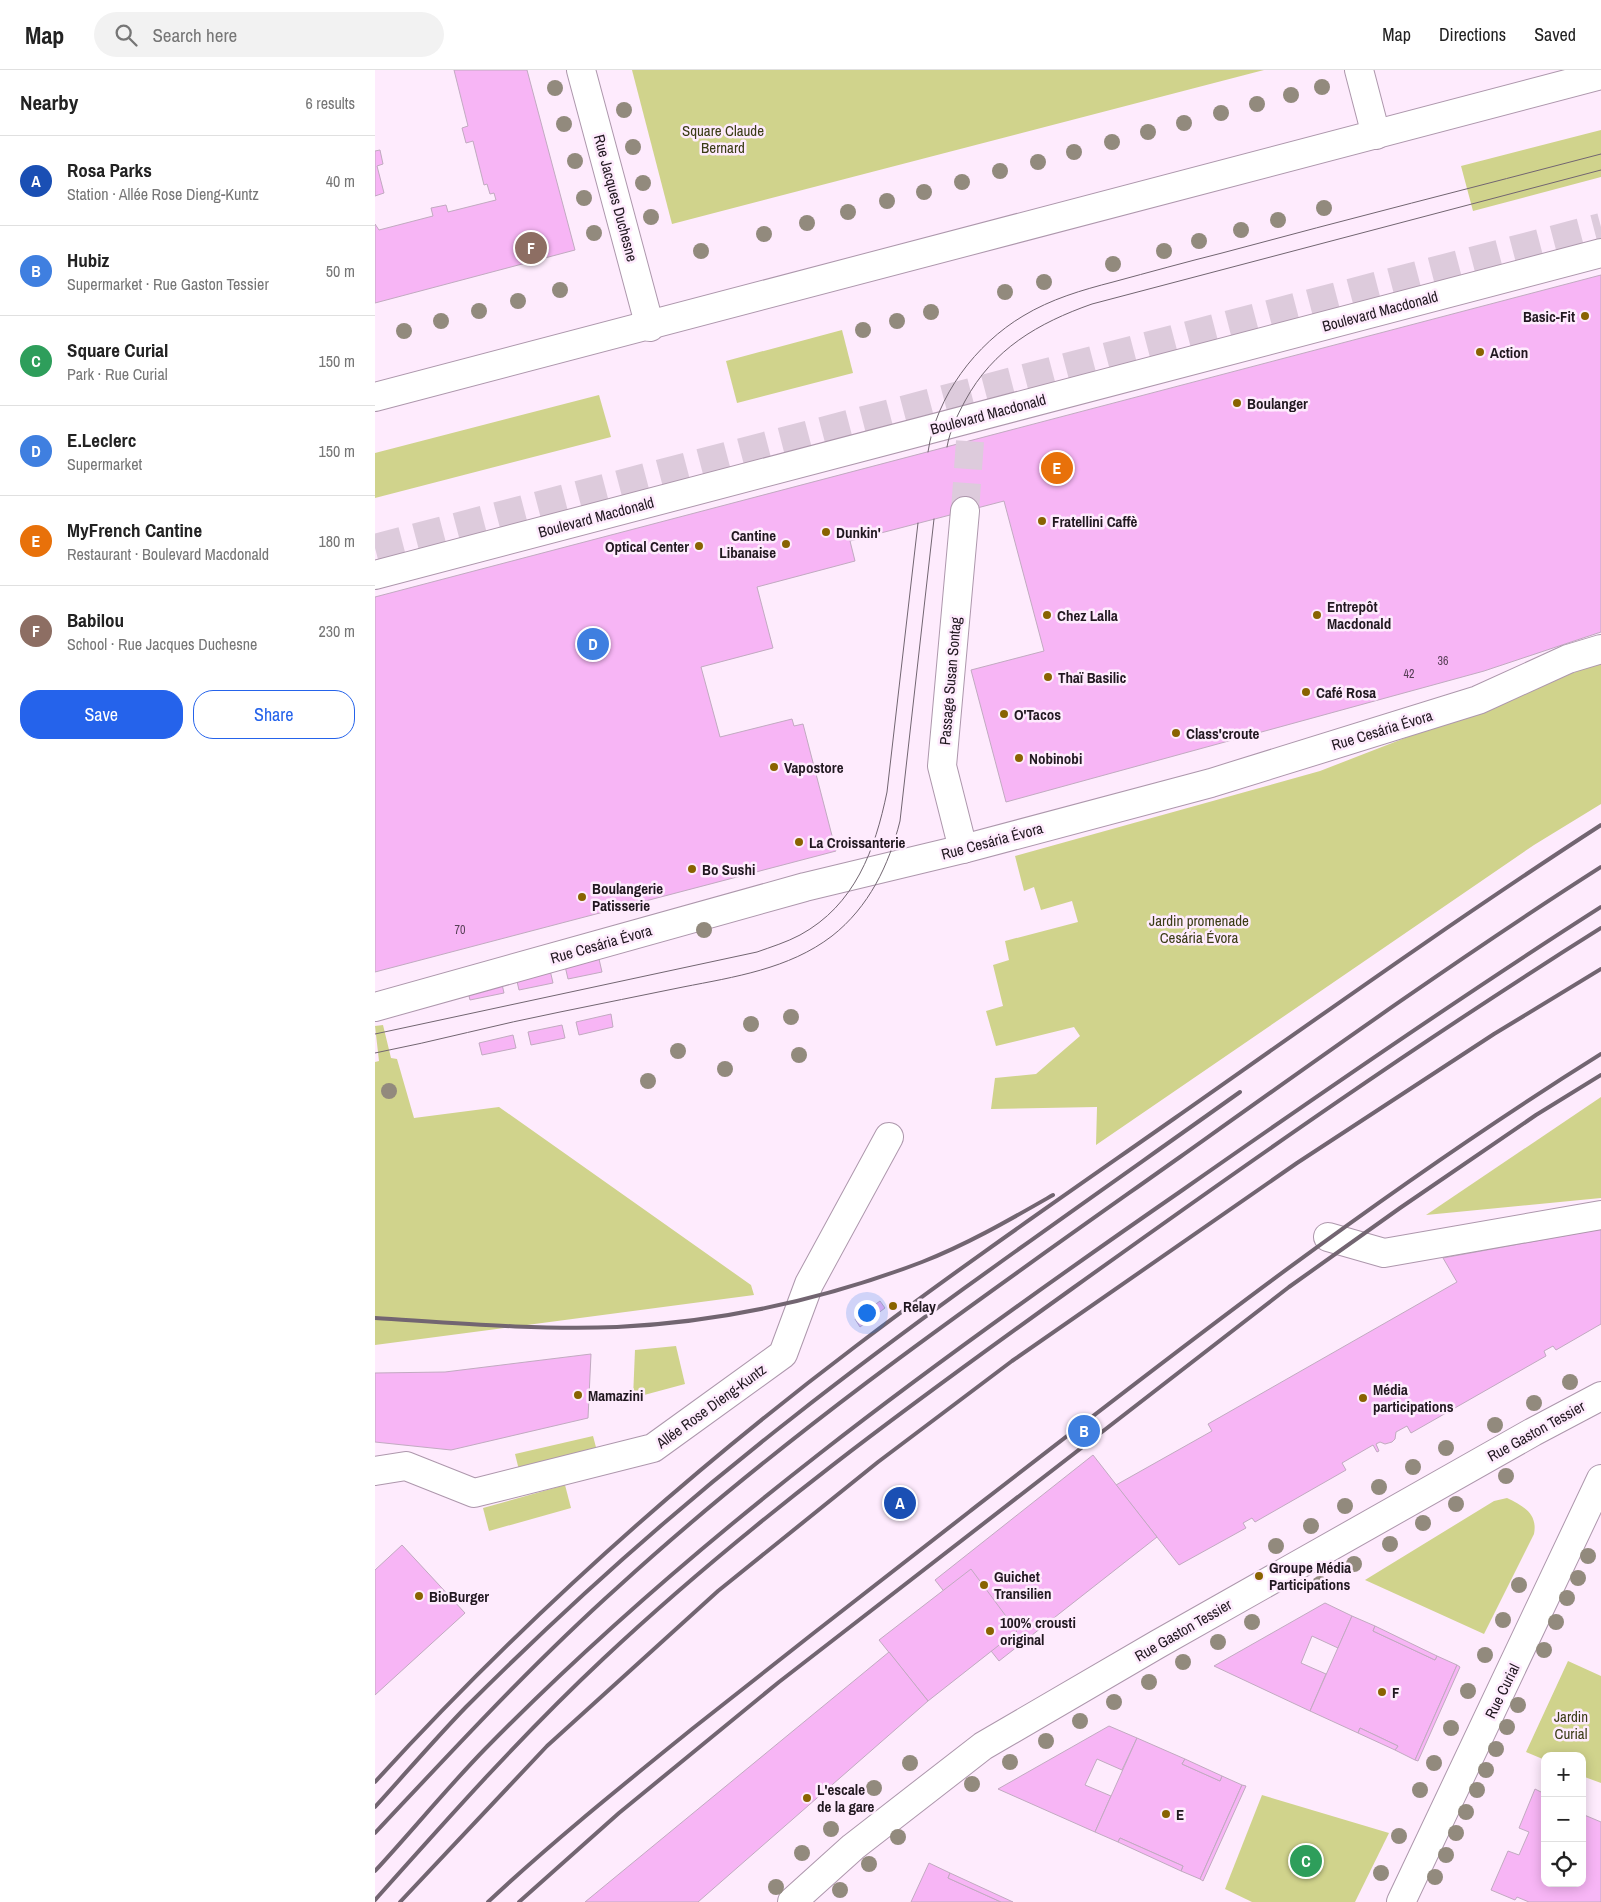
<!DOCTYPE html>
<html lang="en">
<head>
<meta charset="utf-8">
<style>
  body { margin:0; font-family:"Archivo Narrow",sans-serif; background:#f2f2f2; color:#222 }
  .controls { position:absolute; right:15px; bottom:15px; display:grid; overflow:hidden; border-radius:10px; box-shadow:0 2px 12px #0003 }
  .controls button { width:45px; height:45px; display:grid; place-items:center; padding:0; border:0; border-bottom:1px solid #e0e0e0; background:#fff; color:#222; font:25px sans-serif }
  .you { position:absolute; left:491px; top:1242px; width:18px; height:18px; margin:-12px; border:4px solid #fff; border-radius:50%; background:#1a73e8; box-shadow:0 0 0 8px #1a73e833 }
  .badge { display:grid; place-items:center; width:32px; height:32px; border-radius:50%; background:#2563eb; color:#fff; font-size:16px; font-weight:700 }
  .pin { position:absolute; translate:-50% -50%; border:2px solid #fff; box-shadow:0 1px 5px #0006 }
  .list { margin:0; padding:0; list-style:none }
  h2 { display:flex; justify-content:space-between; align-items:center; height:65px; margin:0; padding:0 20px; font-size:21px }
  h2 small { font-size:16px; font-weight:400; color:#767676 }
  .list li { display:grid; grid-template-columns:32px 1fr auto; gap:15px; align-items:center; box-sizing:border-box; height:90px; padding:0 20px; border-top:1px solid #e0e0e0 }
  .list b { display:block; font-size:19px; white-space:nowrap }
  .list p { margin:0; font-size:16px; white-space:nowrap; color:#767676 }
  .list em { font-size:16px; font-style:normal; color:#767676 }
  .actions { display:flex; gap:10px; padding:15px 20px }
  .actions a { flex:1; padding:11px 0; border:1px solid #2563eb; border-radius:20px; text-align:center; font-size:18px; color:#2563eb }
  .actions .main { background:#2563eb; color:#fff }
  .icon { flex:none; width:28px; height:28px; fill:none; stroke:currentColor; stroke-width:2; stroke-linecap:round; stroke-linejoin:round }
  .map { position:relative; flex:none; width:1226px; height:1832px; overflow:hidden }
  header { display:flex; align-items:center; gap:30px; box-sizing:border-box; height:70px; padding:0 25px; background:#fff; border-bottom:1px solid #e0e0e0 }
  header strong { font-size:24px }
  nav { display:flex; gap:28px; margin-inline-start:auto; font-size:18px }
  .search { width:350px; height:45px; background:#f2f2f2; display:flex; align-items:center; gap:12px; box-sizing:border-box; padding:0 18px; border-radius:28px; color:#767676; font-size:19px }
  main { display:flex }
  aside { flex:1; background:#fff }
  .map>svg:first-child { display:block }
</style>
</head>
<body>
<header>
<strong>Map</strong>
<div class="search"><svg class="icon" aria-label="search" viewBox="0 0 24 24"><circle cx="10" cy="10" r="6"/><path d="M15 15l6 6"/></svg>Search here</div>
<nav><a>Map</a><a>Directions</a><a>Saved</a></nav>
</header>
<main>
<aside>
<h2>Nearby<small>6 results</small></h2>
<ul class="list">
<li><span class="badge" style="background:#1a4fb4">A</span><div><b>Rosa Parks</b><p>Station · Allée Rose Dieng-Kuntz</p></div><em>40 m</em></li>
<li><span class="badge" style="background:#3f7fe0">B</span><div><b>Hubiz</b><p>Supermarket · Rue Gaston Tessier</p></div><em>50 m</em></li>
<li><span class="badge" style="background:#2e9e5b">C</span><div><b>Square Curial</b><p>Park · Rue Curial</p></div><em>150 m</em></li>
<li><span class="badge" style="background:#3f7fe0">D</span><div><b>E.Leclerc</b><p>Supermarket</p></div><em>150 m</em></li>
<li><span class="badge" style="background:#e8710a">E</span><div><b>MyFrench Cantine</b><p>Restaurant · Boulevard Macdonald</p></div><em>180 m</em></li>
<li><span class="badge" style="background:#8d6e63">F</span><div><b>Babilou</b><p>School · Rue Jacques Duchesne</p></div><em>230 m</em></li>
</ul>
<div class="actions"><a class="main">Save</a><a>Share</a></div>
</aside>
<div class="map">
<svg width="1226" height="1832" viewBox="0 0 1226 1832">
  <rect width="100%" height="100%" fill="#feebfd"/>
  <g fill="#d0d38c">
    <polygon points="257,0 889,0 297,154"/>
    <polygon points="1226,60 1226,107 1098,141 1086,96"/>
    <polygon points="467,260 478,303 362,333 351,291"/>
    <polygon points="224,325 236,367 0,428 0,383"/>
    <polygon points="1226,592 1226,734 1159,775 721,1075 722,1037 616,1039 620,1008 661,1004 705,966 699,957 621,976 611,941 628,936 618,895 634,890 630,871 703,852 697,831 666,840 659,817 649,821 640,786 945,701"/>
    <polygon points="8,955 16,988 22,989 39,1048 124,1037 376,1215 379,1225 0,1275 0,992 4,991 0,956"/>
    <polygon points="1226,1027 1226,1128 1051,1145"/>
    <polygon points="301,1276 310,1314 258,1328 260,1280"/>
    <polygon points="218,1366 222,1381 144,1400 140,1384"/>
    <polygon points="190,1415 196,1438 114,1461 108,1438"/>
    <path d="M1132,1428C1148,1436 1163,1443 1159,1464L1109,1564L990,1510L1119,1431Z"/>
    <polygon points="1193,1591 1226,1606 1226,1713 1207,1706 1207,1686 1170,1686 1170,1690 1151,1682"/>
    <polygon points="887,1725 1014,1763 980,1832 877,1832 850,1819"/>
  </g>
  <g fill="#f7b5f5" stroke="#c1aac0">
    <polygon points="79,0 152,0 200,180 0,233 0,154 4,160 58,146 56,138 71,135 73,142 121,130 119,123 115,124 112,114 109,115 98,71 91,73 87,58 93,56"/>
    <polygon points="5,80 8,94 2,96 9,123 0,126 0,81"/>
    <polygon points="1226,205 1226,562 1109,601 631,732 596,600 669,581 629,431 475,471 480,491 382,517 398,578 326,597 345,667 417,649 419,656 428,654 461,781 0,902 0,527"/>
    <polygon points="224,889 227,902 193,909 190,896"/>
    <polygon points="175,900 178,913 144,920 141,907"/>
    <polygon points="126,910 129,923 95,930 92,918"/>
    <polygon points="236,944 238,957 204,965 201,952"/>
    <polygon points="187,955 190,968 156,975 153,962"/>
    <polygon points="138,965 141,978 107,985 104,973"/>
    <polygon points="1226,1159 1226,1254 1181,1280 1178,1276 1169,1281 1171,1286 1036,1363 1032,1356 1021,1362 1020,1369 1017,1372 1010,1374 1005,1372 1001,1374 1004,1381 1002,1382 998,1375 967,1393 971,1400 880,1452 877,1448 868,1453 871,1458 804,1495 741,1415 837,1361 833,1354 1082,1212 1068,1188"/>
    <polygon points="505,1231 510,1238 485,1257 480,1249"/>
    <polygon points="216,1284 213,1348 76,1380 0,1372 0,1303 70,1302"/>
    <polygon points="718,1385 782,1467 624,1591 560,1510"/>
    <polygon points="27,1475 90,1543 0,1625 0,1500"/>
    <polygon points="596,1499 642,1561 553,1631 504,1570"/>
    <polygon points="950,1533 977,1546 963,1578 937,1566 926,1593 951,1604 935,1641 839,1596"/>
    <polygon points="977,1546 1000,1556 998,1561 1060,1590 1062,1586 1082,1595 1040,1690 1020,1680 1023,1676 985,1658 983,1663 935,1641"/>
    <polygon points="1000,1556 1062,1586 1060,1590 998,1561"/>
    <polygon points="514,1582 553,1631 323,1832 210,1832"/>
    <polygon points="1082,1595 1085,1597 1043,1691 1040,1690"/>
    <polygon points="734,1656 762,1668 747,1700 722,1689 710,1715 736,1726 720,1762 623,1719"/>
    <polygon points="985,1658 1023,1676 1020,1680 983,1663"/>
    <polygon points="762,1668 810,1689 807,1694 845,1711 847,1706 867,1715 825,1809 806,1801 808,1796 745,1768 743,1772 720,1762"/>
    <polygon points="810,1689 847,1706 845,1711 807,1694"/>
    <polygon points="867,1715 871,1716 828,1811 825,1809"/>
    <polygon points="1160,1719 1170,1724 1170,1813 1207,1813 1207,1744 1226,1752 1226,1832 1154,1832 1142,1827 1140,1830 1116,1820 1133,1781 1144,1785 1154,1762 1144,1758"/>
    <polygon points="745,1768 808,1796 806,1801 743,1772"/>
    <polygon points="554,1793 575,1803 573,1808 626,1832 536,1832"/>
    <polygon points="575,1803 638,1832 626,1832 573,1808"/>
  </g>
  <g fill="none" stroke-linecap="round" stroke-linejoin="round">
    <g stroke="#ddcbdc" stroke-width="28" stroke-dasharray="28 14" stroke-linecap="butt">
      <polyline points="590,441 595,371"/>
      <polyline points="0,478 1226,157"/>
    </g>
    <defs>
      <g id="minor">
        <polyline points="206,0 275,257"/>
        <polyline points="984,0 1001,65"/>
        <polyline points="0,505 1226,183"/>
        <polyline points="588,779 567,696 590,441"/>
        <polyline points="0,937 430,817 588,779 836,713 1103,630 1193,589 1226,579"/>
        <polyline points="953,1167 1009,1183 1226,1145"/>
        <polyline points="0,1401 31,1396 99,1423 278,1378 408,1284 434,1214 514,1067"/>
        <polyline points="417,1832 478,1777 608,1676 783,1574 1158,1362 1226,1326"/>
        <polyline points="1026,1832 1226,1409"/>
      </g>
      <polyline id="major" points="0,327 1226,5"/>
    </defs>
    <use href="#minor" stroke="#ad97ac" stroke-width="30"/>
    <use href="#major" stroke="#ad97ac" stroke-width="30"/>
    <use href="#minor" stroke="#fff" stroke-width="28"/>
    <use href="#major" stroke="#fff" stroke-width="28"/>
    <g stroke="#726571" stroke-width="1">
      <path d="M572,377C575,360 582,346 590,331C618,279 663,253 717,234L1226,100"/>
      <path d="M553,382C561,326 601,274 648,246C676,229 707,220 738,212C775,202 811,192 847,183C973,149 1100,117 1226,84"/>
      <path d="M0,964L382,882C396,877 412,872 425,865C480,835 500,780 512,722L543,453"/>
      <path d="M0,983C62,971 123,954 185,942C226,934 267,925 308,917C359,907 414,899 457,866C494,837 514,795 525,751L559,449"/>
    </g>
    <g stroke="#726571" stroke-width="4">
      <path d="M0,1248C80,1253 161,1260 242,1257C346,1252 450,1229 547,1192C593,1174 636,1149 678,1125"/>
      <path d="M0,1712C146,1552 308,1407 481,1276C585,1197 693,1123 800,1048C941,949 1081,849 1226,755"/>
      <path d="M0,1737C30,1704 60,1669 91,1637C194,1534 303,1437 417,1348C562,1234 715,1129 865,1022"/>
      <path d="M0,1763C79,1679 157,1594 243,1517C417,1358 613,1223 805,1087C944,988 1082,889 1226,797"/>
      <path d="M0,1801C37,1761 72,1718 110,1679C320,1465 563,1289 809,1119C946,1023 1085,927 1226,837"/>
      <path d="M0,1830C74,1747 147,1665 228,1589C374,1452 536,1334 698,1218C871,1094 1046,971 1226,858"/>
      <polyline points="25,1832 172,1676 343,1521 503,1392 637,1291 922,1093 1119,964 1226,899"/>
      <path d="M113,1832C178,1771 248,1715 317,1659C409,1586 501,1514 594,1442C800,1282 1005,1122 1226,984"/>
      <polyline points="144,1832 244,1743 404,1612 914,1217 1025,1138 1161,1045 1226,1005"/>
    </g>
  </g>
  <g fill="#928a7d">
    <circle cx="947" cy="17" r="8"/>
    <circle cx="180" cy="18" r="8"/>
    <circle cx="916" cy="25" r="8"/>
    <circle cx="882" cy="34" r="8"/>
    <circle cx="249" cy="40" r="8"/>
    <circle cx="846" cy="43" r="8"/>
    <circle cx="809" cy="53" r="8"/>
    <circle cx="189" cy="54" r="8"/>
    <circle cx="773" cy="62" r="8"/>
    <circle cx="737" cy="72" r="8"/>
    <circle cx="258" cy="77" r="8"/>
    <circle cx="699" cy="82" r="8"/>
    <circle cx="200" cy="91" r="8"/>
    <circle cx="663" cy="92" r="8"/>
    <circle cx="625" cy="101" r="8"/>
    <circle cx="587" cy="112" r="8"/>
    <circle cx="268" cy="113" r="8"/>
    <circle cx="549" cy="122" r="8"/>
    <circle cx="209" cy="128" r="8"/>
    <circle cx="512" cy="131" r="8"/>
    <circle cx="949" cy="138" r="8"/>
    <circle cx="473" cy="142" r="8"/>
    <circle cx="276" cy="147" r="8"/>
    <circle cx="903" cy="150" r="8"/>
    <circle cx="432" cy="153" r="8"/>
    <circle cx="866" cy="160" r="8"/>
    <circle cx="219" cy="163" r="8"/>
    <circle cx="389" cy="164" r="8"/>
    <circle cx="824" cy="171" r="8"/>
    <circle cx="326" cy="181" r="8"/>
    <circle cx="789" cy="181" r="8"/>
    <circle cx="738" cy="194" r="8"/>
    <circle cx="669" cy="212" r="8"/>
    <circle cx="185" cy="220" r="8"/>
    <circle cx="630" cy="222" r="8"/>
    <circle cx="143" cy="231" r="8"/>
    <circle cx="104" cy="241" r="8"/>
    <circle cx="556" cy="242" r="8"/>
    <circle cx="66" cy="251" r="8"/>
    <circle cx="522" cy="251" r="8"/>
    <circle cx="488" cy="260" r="8"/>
    <circle cx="29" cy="261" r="8"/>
    <circle cx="329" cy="860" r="8"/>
    <circle cx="416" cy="947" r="8"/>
    <circle cx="376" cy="954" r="8"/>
    <circle cx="303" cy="981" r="8"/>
    <circle cx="424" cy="985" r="8"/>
    <circle cx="350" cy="999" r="8"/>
    <circle cx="273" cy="1011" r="8"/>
    <circle cx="14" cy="1021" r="8"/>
    <circle cx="1195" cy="1312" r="8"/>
    <circle cx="1159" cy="1333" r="8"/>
    <circle cx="1120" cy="1355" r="8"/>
    <circle cx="1071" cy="1378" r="8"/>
    <circle cx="1038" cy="1397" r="8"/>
    <circle cx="1131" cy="1406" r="8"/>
    <circle cx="1004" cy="1417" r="8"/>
    <circle cx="1081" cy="1434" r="8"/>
    <circle cx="970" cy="1436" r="8"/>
    <circle cx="1048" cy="1453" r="8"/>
    <circle cx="936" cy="1456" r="8"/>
    <circle cx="1015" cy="1474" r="8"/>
    <circle cx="901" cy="1476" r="8"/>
    <circle cx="1213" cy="1486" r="8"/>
    <circle cx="979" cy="1494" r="8"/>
    <circle cx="1203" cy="1508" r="8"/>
    <circle cx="945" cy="1514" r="8"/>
    <circle cx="1144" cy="1515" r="8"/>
    <circle cx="1192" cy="1528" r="8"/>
    <circle cx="1128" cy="1550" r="8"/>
    <circle cx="877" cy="1552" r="8"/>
    <circle cx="1181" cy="1552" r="8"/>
    <circle cx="843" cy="1572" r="8"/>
    <circle cx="1169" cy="1580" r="8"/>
    <circle cx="1110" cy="1585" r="8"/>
    <circle cx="808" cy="1592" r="8"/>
    <circle cx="774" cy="1612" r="8"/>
    <circle cx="1093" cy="1621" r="8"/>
    <circle cx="739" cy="1632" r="8"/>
    <circle cx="1143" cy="1635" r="8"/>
    <circle cx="705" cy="1651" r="8"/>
    <circle cx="1132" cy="1657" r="8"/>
    <circle cx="1076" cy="1658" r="8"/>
    <circle cx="671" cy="1671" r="8"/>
    <circle cx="1121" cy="1679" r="8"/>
    <circle cx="635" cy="1692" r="8"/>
    <circle cx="535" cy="1693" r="8"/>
    <circle cx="1059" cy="1693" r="8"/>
    <circle cx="1111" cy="1700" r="8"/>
    <circle cx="597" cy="1714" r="8"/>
    <circle cx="499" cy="1718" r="8"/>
    <circle cx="1045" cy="1720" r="8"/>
    <circle cx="1102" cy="1720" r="8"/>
    <circle cx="1091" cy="1742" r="8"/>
    <circle cx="456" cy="1759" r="8"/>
    <circle cx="1081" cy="1763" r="8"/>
    <circle cx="1024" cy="1766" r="8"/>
    <circle cx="523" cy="1767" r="8"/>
    <circle cx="427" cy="1783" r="8"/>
    <circle cx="1071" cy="1785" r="8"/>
    <circle cx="494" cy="1794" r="8"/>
    <circle cx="1006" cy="1803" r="8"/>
    <circle cx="1060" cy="1807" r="8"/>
    <circle cx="401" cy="1817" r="8"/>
    <circle cx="465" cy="1820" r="8"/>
  </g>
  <g fill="#896300" stroke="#feebfd" stroke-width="2">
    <circle cx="1210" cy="246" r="5"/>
    <circle cx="1105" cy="282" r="5"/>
    <circle cx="862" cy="333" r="5"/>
    <circle cx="667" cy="451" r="5"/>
    <circle cx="451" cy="462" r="5"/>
    <circle cx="411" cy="474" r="5"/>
    <circle cx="324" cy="476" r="5"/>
    <circle cx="672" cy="545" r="5"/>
    <circle cx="942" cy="545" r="5"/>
    <circle cx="673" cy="607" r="5"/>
    <circle cx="931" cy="622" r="5"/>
    <circle cx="629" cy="644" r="5"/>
    <circle cx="801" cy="663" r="5"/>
    <circle cx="644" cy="688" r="5"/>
    <circle cx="399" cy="697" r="5"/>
    <circle cx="424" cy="772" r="5"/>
    <circle cx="317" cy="799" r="5"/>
    <circle cx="207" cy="827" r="5"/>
    <circle cx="518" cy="1236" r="5"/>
    <circle cx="203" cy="1325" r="5"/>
    <circle cx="988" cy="1328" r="5"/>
    <circle cx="884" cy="1506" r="5"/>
    <circle cx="609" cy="1515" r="5"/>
    <circle cx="44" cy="1526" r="5"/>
    <circle cx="615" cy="1561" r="5"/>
    <circle cx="1007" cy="1622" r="5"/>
    <circle cx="432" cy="1728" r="5"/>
    <circle cx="791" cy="1744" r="5"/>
  </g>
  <g text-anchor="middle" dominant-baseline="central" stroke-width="5" stroke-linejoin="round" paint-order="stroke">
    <g font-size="12" fill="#563f55">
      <text x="1068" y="591">36</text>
      <text x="1034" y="604">42</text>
      <text x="85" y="860">70</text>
    </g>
    <g font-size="15" fill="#3a3b15" stroke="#feebfd">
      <text x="348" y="60">Square Claude<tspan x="348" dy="17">Bernard</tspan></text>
      <text x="824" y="850">Jardin promenade<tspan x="824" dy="17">Cesária Évora</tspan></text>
      <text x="1196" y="1646">Jardin<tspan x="1196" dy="17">Curial</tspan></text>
    </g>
    <g font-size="15" fill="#211820" stroke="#feebfd">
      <text transform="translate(241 128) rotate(75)">Rue Jacques Duchesne</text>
      <text transform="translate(1005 241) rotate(-15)">Boulevard Macdonald</text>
      <text transform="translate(613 344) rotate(-15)">Boulevard Macdonald</text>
      <text transform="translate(221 447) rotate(-15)">Boulevard Macdonald</text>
      <text transform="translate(575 611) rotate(-85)">Passage Susan Sontag</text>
      <text transform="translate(1007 660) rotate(-17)">Rue Cesária Évora</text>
      <text transform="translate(617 771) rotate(-15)">Rue Cesária Évora</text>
      <text transform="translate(226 874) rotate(-16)">Rue Cesária Évora</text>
      <text transform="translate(336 1336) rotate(-36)">Allée Rose Dieng-Kuntz</text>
      <text transform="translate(1161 1361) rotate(-29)">Rue Gaston Tessier</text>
      <text transform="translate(808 1560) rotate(-30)">Rue Gaston Tessier</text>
      <text transform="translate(1127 1621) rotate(-64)">Rue Curial</text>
    </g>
    <g font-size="15" font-weight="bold" fill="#211820" stroke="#feebfd" text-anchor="start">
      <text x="1200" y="246" text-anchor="end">Basic-Fit</text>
      <text x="1115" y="282">Action</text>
      <text x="872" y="333">Boulanger</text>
      <text x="677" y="451">Fratellini Caffè</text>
      <text x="461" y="462">Dunkin'</text>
      <text x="401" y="465" text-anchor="end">Cantine<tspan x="401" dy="17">Libanaise</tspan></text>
      <text x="314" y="476" text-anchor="end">Optical Center</text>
      <text x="952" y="536">Entrepôt<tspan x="952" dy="17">Macdonald</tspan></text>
      <text x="682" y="545">Chez Lalla</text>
      <text x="683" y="607">Thaï Basilic</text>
      <text x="941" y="622">Café Rosa</text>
      <text x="639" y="644">O'Tacos</text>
      <text x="811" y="663">Class'croute</text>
      <text x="654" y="688">Nobinobi</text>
      <text x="409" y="697">Vapostore</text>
      <text x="434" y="772">La Croissanterie</text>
      <text x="327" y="799">Bo Sushi</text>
      <text x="217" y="818">Boulangerie<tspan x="217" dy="17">Patisserie</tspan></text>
      <text x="528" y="1236">Relay</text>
      <text x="998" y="1319">Média<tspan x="998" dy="17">participations</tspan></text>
      <text x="213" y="1325">Mamazini</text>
      <text x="894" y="1497">Groupe Média<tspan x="894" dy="17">Participations</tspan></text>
      <text x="619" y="1506">Guichet<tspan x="619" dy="17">Transilien</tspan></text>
      <text x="54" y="1526">BioBurger</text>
      <text x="625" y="1552">100% crousti<tspan x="625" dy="17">original</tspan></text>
      <text x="1017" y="1622">F</text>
      <text x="442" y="1719">L'escale<tspan x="442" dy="17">de la gare</tspan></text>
      <text x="801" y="1744">E</text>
    </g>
  </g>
</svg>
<div class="controls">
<button>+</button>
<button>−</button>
<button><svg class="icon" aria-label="locate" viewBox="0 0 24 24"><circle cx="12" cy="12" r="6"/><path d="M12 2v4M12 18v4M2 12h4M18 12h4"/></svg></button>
</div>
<div class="you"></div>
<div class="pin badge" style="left:525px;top:1433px;background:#1a4fb4">A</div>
<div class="pin badge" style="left:709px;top:1361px;background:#3f7fe0">B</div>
<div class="pin badge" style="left:931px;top:1791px;background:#2e9e5b">C</div>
<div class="pin badge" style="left:218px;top:574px;background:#3f7fe0">D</div>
<div class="pin badge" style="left:682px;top:398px;background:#e8710a">E</div>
<div class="pin badge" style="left:156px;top:178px;background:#8d6e63">F</div>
</div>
</main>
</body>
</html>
